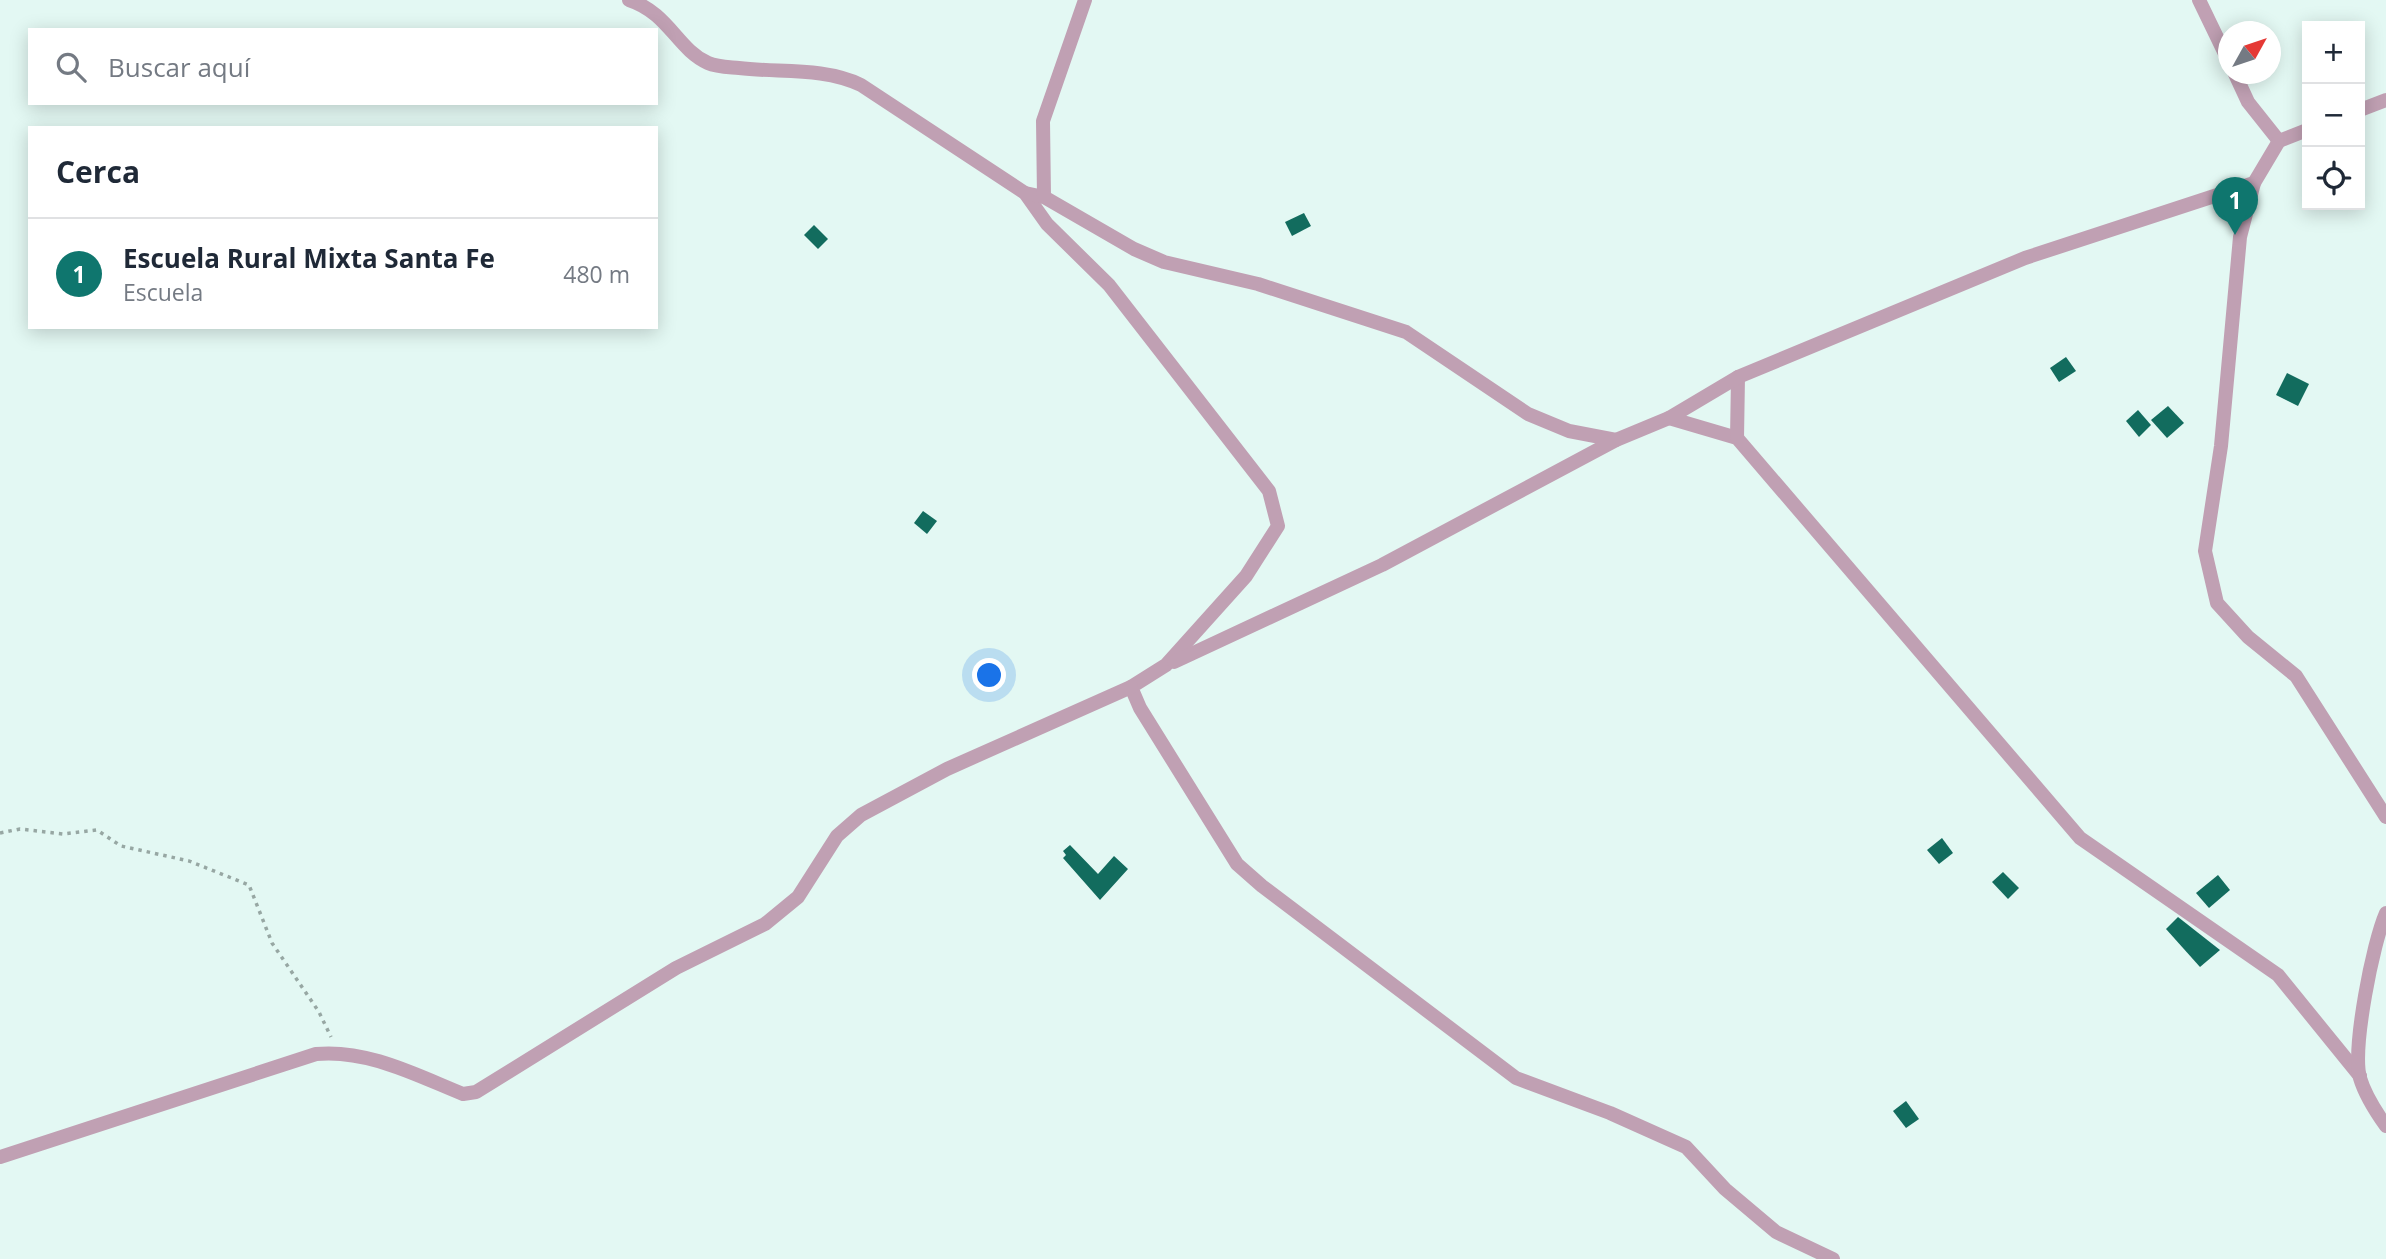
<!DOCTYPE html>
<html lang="es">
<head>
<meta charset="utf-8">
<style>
  body { margin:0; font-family:"Open Sans",sans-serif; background:#f6f6f7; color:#1f2937 }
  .controls { position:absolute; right:21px; top:21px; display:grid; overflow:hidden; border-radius:0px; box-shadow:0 4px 18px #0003 }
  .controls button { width:63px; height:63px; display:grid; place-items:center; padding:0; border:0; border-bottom:2px solid #e0e1e3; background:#fff; color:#1f2937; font:35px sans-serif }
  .compass { position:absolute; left:2218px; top:21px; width:63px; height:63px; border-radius:50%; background:#fff; box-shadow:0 4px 18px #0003; rotate:50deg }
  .you { position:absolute; left:990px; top:676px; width:24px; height:24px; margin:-18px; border:5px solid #fff; border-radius:50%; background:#1a73e8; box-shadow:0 0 0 10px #1a73e833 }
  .badge { display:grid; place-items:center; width:46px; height:46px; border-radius:50%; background:#0f766e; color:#fff; font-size:23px; font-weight:700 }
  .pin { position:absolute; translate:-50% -58px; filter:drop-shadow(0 2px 4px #0008) }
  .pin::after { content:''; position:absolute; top:37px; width:24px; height:21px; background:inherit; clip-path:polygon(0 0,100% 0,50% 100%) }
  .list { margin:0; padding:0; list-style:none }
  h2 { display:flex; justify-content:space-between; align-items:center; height:91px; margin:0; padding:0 28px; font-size:30px }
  h2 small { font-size:23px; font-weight:400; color:#747a83 }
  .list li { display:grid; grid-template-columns:46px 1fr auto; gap:21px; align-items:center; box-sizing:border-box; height:112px; padding:0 28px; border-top:2px solid #e0e1e3 }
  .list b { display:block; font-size:26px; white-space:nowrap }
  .list p { margin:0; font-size:23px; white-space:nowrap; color:#747a83 }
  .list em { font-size:23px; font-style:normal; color:#747a83 }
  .icon { flex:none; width:38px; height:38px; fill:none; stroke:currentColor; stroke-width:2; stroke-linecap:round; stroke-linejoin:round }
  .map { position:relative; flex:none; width:2386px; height:1259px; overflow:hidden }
  .search { position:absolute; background:#fff; box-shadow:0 4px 18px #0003; left:28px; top:28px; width:630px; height:77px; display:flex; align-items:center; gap:18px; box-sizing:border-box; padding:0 24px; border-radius:0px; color:#747a83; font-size:26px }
  .panel { position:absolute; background:#fff; box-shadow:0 4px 18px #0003; left:28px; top:126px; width:630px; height:203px; border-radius:0px }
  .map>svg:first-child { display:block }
</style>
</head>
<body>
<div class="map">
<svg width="2386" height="1259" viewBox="0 0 2386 1259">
  <rect width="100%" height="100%" fill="#e3f8f3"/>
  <g fill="#126c5e">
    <polygon points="1304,213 1311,226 1292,236 1285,222"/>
    <polygon points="814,225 828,239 818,249 804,235"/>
    <polygon points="2066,357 2076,371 2059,382 2050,368"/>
    <polygon points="2287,373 2309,384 2298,406 2276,395"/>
    <polygon points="2168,406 2184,423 2167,438 2151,420"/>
    <polygon points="2138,410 2151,425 2139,437 2126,421"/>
    <polygon points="923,511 937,521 927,534 914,523"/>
    <polygon points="1942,838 1953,853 1939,864 1927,850"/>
    <polygon points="1070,845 1098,874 1114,856 1128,869 1100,900 1063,858 1066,855 1063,851"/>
    <polygon points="2003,872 2019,888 2008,899 1992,882"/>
    <polygon points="2218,875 2230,890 2209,908 2196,893"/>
    <polygon points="2178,917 2220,950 2200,967 2166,929"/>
    <polygon points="1906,1101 1919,1119 1906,1128 1893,1111"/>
  </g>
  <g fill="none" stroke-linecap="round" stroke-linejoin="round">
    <polyline stroke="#97a7a3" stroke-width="3.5" stroke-dasharray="3.5 5" stroke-linecap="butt" points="0,833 20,829 63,834 97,830 121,846 189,861 249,885 272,943 319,1012 331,1037"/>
    <g stroke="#c0a0b3" stroke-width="14">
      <path d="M629,0C669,13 677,49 708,63C717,67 729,67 739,68C780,73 823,67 861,85L1025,193L1047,224L1109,285L1269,491L1278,526L1246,576L1166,665L1131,687L1140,708L1237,864L1262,886L1516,1078L1610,1113L1686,1147L1725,1189L1776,1232L1833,1259"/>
      <polyline points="2199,0 2228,60"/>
      <polyline points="2235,74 2248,102 2279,141"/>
      <polyline points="2360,110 2386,100"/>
      <polyline points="2307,130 2279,141 2254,183 2240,237 2221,446 2205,551 2217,603 2248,637 2296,676 2386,817"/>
      <polyline points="1025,193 1044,197 1134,249 1164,262 1258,284 1406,332 1528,414 1569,431 1616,440"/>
      <polyline points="1044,197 1043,121 1085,0"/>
      <polyline points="1669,418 1737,438 2080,838 2278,975 2360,1076"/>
      <polyline points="1737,438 1738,377"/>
      <polyline points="1174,662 1382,565 1616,440 1669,418 1738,377 2025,258 2254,183"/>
      <path d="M2386,913C2373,942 2352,1048 2360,1078C2365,1095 2376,1112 2386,1126"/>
      <path d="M0,1157L316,1054C367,1049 416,1075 463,1094L476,1092L676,968L765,924L798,897L837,836L861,815L947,769L1131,687"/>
    </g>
  </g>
</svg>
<div class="controls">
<button>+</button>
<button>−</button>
<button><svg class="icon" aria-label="locate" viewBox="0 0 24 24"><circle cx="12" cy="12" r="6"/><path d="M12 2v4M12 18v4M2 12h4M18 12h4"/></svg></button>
</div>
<svg class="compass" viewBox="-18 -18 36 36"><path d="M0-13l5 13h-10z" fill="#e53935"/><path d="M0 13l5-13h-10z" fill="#747a83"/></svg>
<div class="you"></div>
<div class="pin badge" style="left:2235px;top:235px">1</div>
<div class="search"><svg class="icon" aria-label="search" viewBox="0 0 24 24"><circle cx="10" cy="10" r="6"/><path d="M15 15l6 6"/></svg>Buscar aquí</div>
<section class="panel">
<h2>Cerca<small></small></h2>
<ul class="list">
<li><span class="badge">1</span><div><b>Escuela Rural Mixta Santa Fe</b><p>Escuela</p></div><em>480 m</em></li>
</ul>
</section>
</div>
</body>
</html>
